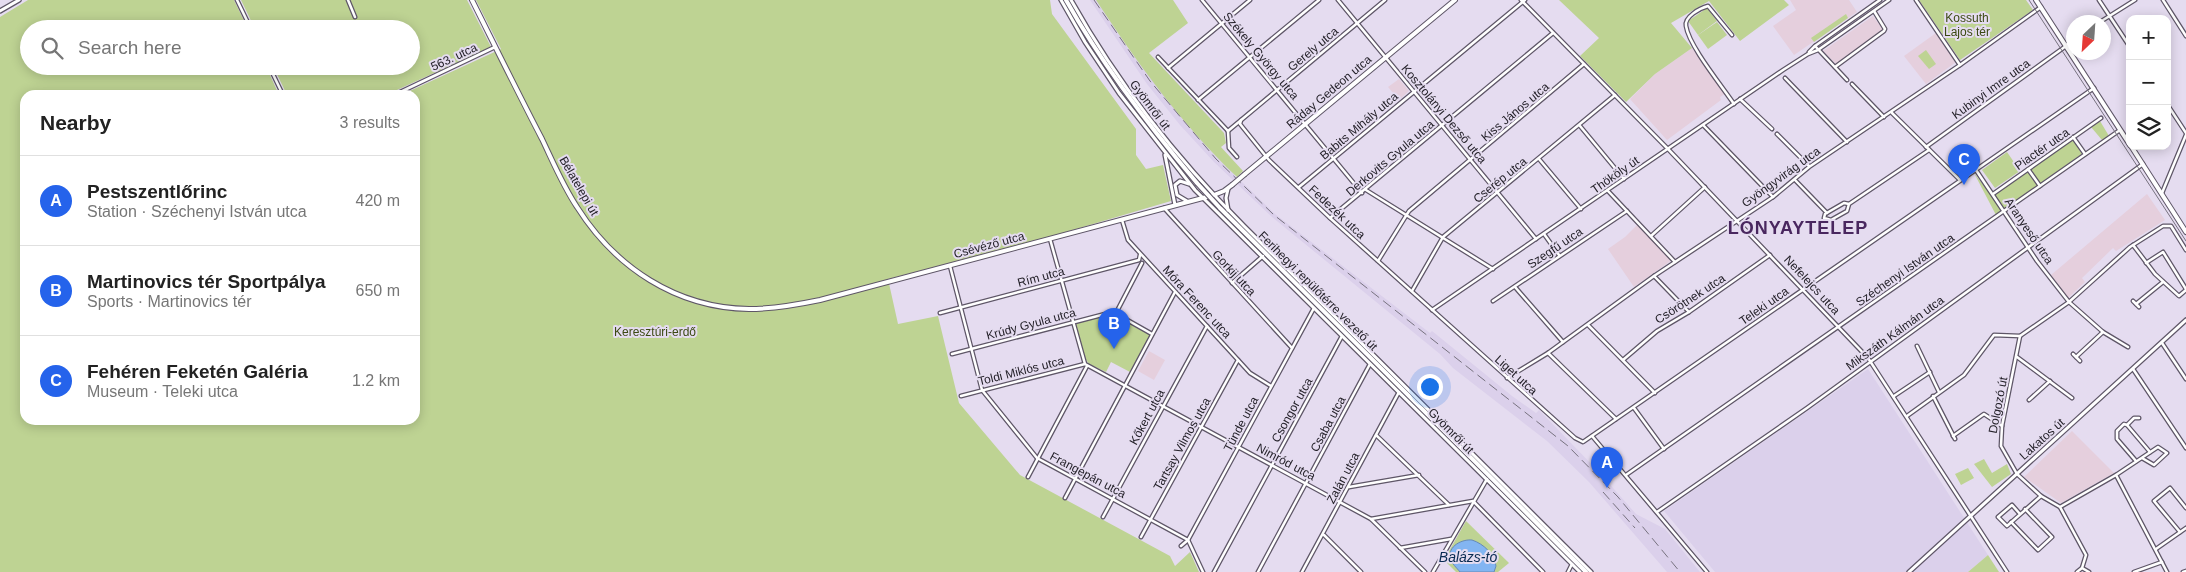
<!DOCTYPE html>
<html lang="en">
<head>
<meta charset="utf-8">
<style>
  body { margin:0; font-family:Arial,sans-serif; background:#f6f6f6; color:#222 }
  .controls { position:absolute; right:15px; top:15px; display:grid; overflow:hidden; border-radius:10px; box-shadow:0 2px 12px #0003 }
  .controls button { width:45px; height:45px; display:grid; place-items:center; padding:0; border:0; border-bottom:1px solid #e0e0e0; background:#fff; color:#222; font:25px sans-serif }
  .compass { position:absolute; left:2066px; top:15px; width:45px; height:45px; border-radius:50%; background:#fff; box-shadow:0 2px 12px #0003; rotate:205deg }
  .you { position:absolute; left:1429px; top:386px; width:18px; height:18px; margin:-12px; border:4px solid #fff; border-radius:50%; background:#1a73e8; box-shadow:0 0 0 8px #1a73e833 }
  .badge { display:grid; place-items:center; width:32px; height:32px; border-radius:50%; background:#2563eb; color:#fff; font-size:16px; font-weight:700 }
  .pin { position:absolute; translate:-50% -41px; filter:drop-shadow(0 1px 2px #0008) }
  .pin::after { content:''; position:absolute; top:26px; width:18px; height:15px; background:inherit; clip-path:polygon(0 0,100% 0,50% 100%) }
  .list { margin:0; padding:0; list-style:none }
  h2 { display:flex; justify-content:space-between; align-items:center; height:65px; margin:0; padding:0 20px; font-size:21px }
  h2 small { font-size:16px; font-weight:400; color:#767676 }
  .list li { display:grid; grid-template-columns:32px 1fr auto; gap:15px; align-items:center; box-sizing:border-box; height:90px; padding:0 20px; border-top:1px solid #e0e0e0 }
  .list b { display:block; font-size:19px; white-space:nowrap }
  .list p { margin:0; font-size:16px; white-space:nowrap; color:#767676 }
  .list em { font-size:16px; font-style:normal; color:#767676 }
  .icon { flex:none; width:28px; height:28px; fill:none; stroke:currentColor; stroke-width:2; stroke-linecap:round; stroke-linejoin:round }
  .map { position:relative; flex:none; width:2186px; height:572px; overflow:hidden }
  .search { position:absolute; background:#fff; box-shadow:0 2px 12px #0003; left:20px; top:20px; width:400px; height:55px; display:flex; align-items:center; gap:12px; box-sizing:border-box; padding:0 18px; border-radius:28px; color:#767676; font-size:19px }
  .panel { position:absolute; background:#fff; box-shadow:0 2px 12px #0003; left:20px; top:90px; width:400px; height:335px; border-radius:15px }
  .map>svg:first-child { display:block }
</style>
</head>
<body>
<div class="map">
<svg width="2186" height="572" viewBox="0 0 2186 572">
  <rect width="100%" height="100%" fill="#e5dcf0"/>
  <g fill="#dbd0eb">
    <polygon points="1090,0 1096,0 1129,50 1184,121 1217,158 1275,214 1430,333 1432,331 1512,396 1536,413 1539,410 1599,472 1636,514 1665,529 1700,572 1667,572 1589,482 1547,441 1453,368 1440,354 1272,217 1214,162 1180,125 1147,84"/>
    <polygon points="1868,369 1988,555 1968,572 1715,572 1664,511"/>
  </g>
  <g fill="#e5cfdd">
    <polygon points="1790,0 1849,0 1857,12 1794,55 1773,26 1796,10"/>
    <polygon points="1873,16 1883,30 1836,64 1823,51"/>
    <polygon points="1936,33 1956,62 1926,84 1904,56"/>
    <polygon points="1692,48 1725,94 1720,97 1721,100 1667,140 1630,99 1655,74"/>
    <polygon points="1399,79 1409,91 1399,100 1388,87"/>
    <polygon points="2147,194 2165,220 2116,251 2113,248 2082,278 2085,282 2068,298 2051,275"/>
    <polygon points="1637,225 1672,260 1634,287 1608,249 1625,237"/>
    <polygon points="1149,351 1165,360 1154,380 1138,371"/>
    <polygon points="2072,431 2114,473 2061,503 2024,477"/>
  </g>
  <g fill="#bed393">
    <polygon points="28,0 234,0 248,29 29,29 29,66 266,66 279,95 25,95 25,420 415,420 415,95 401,95 501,49 476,0 1050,0 1052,14 1136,129 1136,155 1146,169 1163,165 1171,201 1049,237 888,279 898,324 938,316 959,403 1020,475 1170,556 1175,566 1190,552 1199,572 0,572 0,17"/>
    <polygon points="241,0 467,0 491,47 386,95 287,95 273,66 411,66 411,29 255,29"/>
    <path d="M1096,0H1173L1188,23L1149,53L1224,133L1226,143L1221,147L1243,171L1237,177C1182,125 1137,63 1096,0Z"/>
    <polygon points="1559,0 1784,0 1789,5 1740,41 1709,1 1671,23 1692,48 1655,74 1626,102 1580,56 1599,38"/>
    <polygon points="1919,0 2026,0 2033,10 1960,60"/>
    <polygon points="1707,8 1717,21 1698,35 1688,21"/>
    <polygon points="1846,14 1848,18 1814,42 1811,38"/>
    <polygon points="1717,22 1727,35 1708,49 1698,35"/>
    <polygon points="1926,50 1936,64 1929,69 1918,56"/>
    <polygon points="2100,121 2109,136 2102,140 2091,127"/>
    <polygon points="2071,140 2074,141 2082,154 1996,215 1974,173 1992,196"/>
    <polygon points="2007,152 2020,171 1995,188 1982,170"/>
    <polygon points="1112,313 1150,335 1130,372 1111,362 1106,372 1089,364 1084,357 1076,323"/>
    <polygon points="1984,459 1992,473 2007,464 2011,474 1992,487 1974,464"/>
    <polygon points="1968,468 1974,478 1961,485 1955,474"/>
    <polygon points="1466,521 1509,563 1498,572 1456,572 1444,560"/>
    <polygon points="1988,555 1999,572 1968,572"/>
  </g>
  <path fill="#83b5f2" stroke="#6689b6" d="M1472,540C1484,544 1494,554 1496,566L1494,572H1460C1457,568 1451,563 1450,558C1448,546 1462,539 1472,540Z"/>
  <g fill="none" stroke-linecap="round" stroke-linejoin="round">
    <defs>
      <g id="minor">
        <polyline points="237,0 251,29"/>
        <polyline points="348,0 355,17"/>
        <polyline points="1202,0 1362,193"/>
        <polyline points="1338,0 1536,239"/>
        <polyline points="1521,0 1668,149 1868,358 2007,572"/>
        <polyline points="1916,0 1960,65"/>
        <polyline points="2099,0 2130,47"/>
        <polyline points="2163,0 2186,36"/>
        <polyline points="2100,22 2135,0"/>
        <path d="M1732,35L1708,6C1700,8 1684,17 1686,26C1689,46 1722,86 1734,104"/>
        <polyline points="2066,45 2074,40"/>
        <polyline points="1815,46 1847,80"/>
        <polyline points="1809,52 1815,46 1880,0"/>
        <polyline points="1158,57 1228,131"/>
        <polyline points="269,66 283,95"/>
        <polyline points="1835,67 1884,31 1885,29 1874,11"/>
        <polyline points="1168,68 1250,0"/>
        <polyline points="1785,78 1847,142"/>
        <polyline points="1852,84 1884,117"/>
        <polyline points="394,95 495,47"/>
        <polyline points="1740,99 1772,129"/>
        <polyline points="1198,100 1319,0"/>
        <polyline points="2167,104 2186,133"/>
        <polyline points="1892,113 1960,180"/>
        <polyline points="1241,120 1240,124 1269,160 1330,218 1575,438 1583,442 2094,88"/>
        <polyline points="1703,125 1773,197"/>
        <polyline points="1580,126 1624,179"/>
        <polyline points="1228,131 1385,0"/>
        <polyline points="1228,131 1229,148 1237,157"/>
        <polyline points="1777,134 1809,166"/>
        <polyline points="2073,137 2085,154"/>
        <polyline points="1926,147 2066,46"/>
        <polyline points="1539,159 1581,209"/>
        <polyline points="2028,169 2040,186"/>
        <polyline points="1976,170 2037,261 2069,302 2103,332 2128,347"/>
        <polyline points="1795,180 1827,213"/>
        <polyline points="1299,187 1525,0"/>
        <polyline points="1366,190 1493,269"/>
        <polyline points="1608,191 1675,262"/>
        <polyline points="2162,193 2186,135"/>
        <polyline points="1993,194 2101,118"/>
        <polyline points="1849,204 1847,211 1831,220 1824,218 1825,214 1844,203 1849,204 1929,150"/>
        <polyline points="1164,208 1292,348"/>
        <polyline points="1330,218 1553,33"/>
        <polyline points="1122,220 1128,240 1250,373 1271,386"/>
        <polyline points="1544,234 1559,255"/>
        <polyline points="1651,236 1705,187"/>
        <polyline points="1050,239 1085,364 1371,519 1425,572"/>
        <polyline points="2133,245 2155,274 2179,296 2186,290"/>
        <polyline points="1378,261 1409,211 1584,64"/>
        <polyline points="2146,263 2163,252 2186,289"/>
        <polyline points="950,266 982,390 1037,458 1188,540"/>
        <polyline points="1654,276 1689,312"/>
        <polyline points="1232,283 1263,256"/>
        <polyline points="1515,287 1563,342"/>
        <polyline points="1412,291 1443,237 1615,95"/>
        <polyline points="1493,301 1627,211"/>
        <polyline points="2133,301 2139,307"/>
        <polyline points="2136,304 2163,282"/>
        <polyline points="1432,310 1783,70 1808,54 1818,50 1889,0"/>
        <polyline points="940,313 1139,260 1140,255"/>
        <polyline points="1116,313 1142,263"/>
        <polyline points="1588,325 1655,393"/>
        <polyline points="2020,336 2002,426 2001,446 2017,474 2041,496 2060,507 2086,555 2082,568 2077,572"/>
        <polyline points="2162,343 2186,379"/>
        <polyline points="1917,346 1939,392"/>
        <polyline points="1548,353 1616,419"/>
        <polyline points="952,354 1113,312 1152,334"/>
        <polyline points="2073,354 2076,357 2103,332"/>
        <polyline points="2017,357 2072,398"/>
        <polyline points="2076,357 2080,361"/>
        <polyline points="1623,360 1657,331 1689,312 1770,255"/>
        <polyline points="2133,369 2186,448"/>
        <polyline points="1507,378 1548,353 1654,276 1773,197 1809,167 1960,65 2041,7"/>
        <polyline points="961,396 1085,364"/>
        <polyline points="1894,396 1930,372"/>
        <polyline points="1933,396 1955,439"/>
        <polyline points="2029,400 2050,381"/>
        <polyline points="1634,408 1664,449"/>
        <polyline points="1907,416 1964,375 1994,335 2020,336 2069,302 2130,247 2163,226 2171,226 2186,250"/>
        <polyline points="2127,425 2134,418 2139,418"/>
        <polyline points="1376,435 1449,505"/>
        <polyline points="1592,436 1707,572"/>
        <polyline points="1953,436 1984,414 2002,426"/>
        <polyline points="2136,461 2117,439 2117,431 2124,424 2127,425 2150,452"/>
        <polyline points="1626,475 2120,130"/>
        <polyline points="2116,475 2158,447 2167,453 2154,465 2142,458"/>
        <polyline points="1028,477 1087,366"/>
        <polyline points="1349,487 1419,475"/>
        <polyline points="1065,498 1175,292"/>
        <polyline points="2060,507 2116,475 2167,572"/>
        <polyline points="1657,512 1807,408 2143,164"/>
        <polyline points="2020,514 2012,505 1998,517 2007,526 2041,496"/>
        <polyline points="1103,517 1207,326"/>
        <polyline points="1371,519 1473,501 1543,572"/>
        <polyline points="2011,522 2038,550 2052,537 2025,509"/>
        <polyline points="2180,532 2154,501 2170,488 2186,508"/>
        <polyline points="1324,535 1361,572"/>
        <polyline points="1141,537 1238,360"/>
        <polyline points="1188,540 1203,572"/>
        <polyline points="1181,546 1188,540 1314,308"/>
        <polyline points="1400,548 1451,539"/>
        <polyline points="2156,549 2186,528"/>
        <polyline points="2082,568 2089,572"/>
        <polyline points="1214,572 1342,336"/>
        <polyline points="1258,572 1370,364"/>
        <polyline points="1302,572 1399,392"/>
        <polyline points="1433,572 1487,479"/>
        <polyline points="1568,572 1572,564"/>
        <polyline points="2134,572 2162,562"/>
        <polyline points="2183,572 2186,571"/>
      </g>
      <g id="tertiary">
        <polyline points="1061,0 1085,42 1119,93 1195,190 1580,572"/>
        <path d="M1071,0C1118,84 1176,158 1244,226L1591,572"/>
        <polyline points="0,11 19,0"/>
        <polyline points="1165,155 1175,205"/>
        <polyline points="1187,201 1177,195 1175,185 1180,181 1189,184"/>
        <polyline points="1228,210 1226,198 1228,189"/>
        <polyline points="1909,572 2186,320"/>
      </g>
      <g id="secondary">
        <path d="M472,0C495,46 518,93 542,139C553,162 563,186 577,207C615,267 676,308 749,309C773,309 796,305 820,300L1214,195L1224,191L1232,185"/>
        <polyline points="2036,0 2130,145"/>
        <polyline points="2131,146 2186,232"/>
        <polyline points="1245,174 1455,0"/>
      </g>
      <g id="primary">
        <path d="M1066,0C1103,66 1148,125 1197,183"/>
        <polyline points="1220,208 1586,572"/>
      </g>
    </defs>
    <use href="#minor" stroke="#5e5667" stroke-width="5"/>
    <use href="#tertiary" stroke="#5e5667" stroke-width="5.5"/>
    <use href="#secondary" stroke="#5e5667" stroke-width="6"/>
    <use href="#primary" stroke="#5e5667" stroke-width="6"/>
    <use href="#minor" stroke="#fff" stroke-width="2.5"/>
    <use href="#tertiary" stroke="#fff" stroke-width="3"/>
    <use href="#secondary" stroke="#fff" stroke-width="4"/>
    <use href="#primary" stroke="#fff" stroke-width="4"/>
    <polyline stroke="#77727f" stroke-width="1" points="2029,0 2186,241"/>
    <g stroke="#77727f" stroke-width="1" stroke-dasharray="10 5" stroke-linecap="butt">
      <polyline points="1094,0 1150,81 1216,159 1274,215 1568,446 1618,497 1680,572"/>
      <polyline points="1603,492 1635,528"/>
    </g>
    <defs>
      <polyline id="secondary-bridge" points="1232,185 1245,174"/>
      <polyline id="primary-bridge" points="1197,183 1220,208"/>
    </defs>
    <use href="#secondary-bridge" stroke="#5e5667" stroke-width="6" stroke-linecap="butt"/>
    <use href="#primary-bridge" stroke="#5e5667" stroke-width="6" stroke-linecap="butt"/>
    <use href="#secondary-bridge" stroke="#fff" stroke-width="4"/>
    <use href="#primary-bridge" stroke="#fff" stroke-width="4"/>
  </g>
  <g text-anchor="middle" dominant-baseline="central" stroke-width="4" stroke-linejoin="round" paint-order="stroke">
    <g font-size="12" fill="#3b4912" stroke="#e5dcf0">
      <text x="1967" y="18">Kossuth<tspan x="1967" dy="14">Lajos tér</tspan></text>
      <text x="655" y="332">Keresztúri-erdő</text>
    </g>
    <g font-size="12" fill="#242129" stroke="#e5dcf0">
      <text transform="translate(1313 49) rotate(-40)">Gerely utca</text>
      <text transform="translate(1261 56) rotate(50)">Székely György utca</text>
      <text transform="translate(454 57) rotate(-25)">563. utca</text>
      <text transform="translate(1991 89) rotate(-36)">Kubinyi Imre utca</text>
      <text transform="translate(1329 92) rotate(-40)">Ráday Gedeon utca</text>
      <text transform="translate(1150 105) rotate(53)">Gyömrői út</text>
      <text transform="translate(1515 112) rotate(-40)">Kiss János utca</text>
      <text transform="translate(1444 114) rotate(50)">Kosztolányi Dezső utca</text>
      <text transform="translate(1359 126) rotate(-40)">Babits Mihály utca</text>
      <text transform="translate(2042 149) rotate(-35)">Piactér utca</text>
      <text transform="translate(1390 158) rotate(-40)">Derkovits Gyula utca</text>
      <text transform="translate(1615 175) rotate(-35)">Thököly út</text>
      <text transform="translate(1781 177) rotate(-36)">Gyöngyvirág utca</text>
      <text transform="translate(1500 180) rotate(-39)">Cserép utca</text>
      <text transform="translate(579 186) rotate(60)">Bélatelepi út</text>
      <text transform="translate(1337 212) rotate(43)">Fedezék utca</text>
      <text transform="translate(2029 231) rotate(56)">Aranyeső utca</text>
      <text transform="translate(989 245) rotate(-15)">Csévéző utca</text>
      <text transform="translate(1555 248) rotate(-34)">Szegfű utca</text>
      <text transform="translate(1905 270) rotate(-35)">Széchenyi István utca</text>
      <text transform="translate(1234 273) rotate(47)">Gorkij utca</text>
      <text transform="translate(1041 277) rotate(-15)">Rím utca</text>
      <text transform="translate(1812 285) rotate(47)">Nefelejcs utca</text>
      <text transform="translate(1318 291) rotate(45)">Ferihegyi repülőtérre vezető út</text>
      <text transform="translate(1690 299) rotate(-33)">Csörötnek utca</text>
      <text transform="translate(1197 302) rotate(47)">Móra Ferenc utca</text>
      <text transform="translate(1764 306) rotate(-35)">Teleki utca</text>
      <text transform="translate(1031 324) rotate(-15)">Krúdy Gyula utca</text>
      <text transform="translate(1895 333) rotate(-36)">Mikszáth Kálmán utca</text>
      <text transform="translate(1021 371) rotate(-14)">Toldi Miklós utca</text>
      <text transform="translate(1516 375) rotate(42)">Liget utca</text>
      <text transform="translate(1998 405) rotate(-79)">Dolgozó út</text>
      <text transform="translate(1292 410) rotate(-61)">Csongor utca</text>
      <text transform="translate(1147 417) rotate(-62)">Kőkert utca</text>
      <text transform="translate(1241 424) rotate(-62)">Tünde utca</text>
      <text transform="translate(1328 424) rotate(-62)">Csaba utca</text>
      <text transform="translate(1451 431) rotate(45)">Gyömrői út</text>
      <text transform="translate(2042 439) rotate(-42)">Lakatos út</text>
      <text transform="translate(1182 444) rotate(-61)">Tartsay Vilmos utca</text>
      <text transform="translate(1286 462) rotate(28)">Nimród utca</text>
      <text transform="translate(1088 475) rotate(28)">Frangepán utca</text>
      <text transform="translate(1343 478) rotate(-62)">Zalán utca</text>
    </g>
    <g font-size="14" font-style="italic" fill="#082a51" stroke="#e5dcf0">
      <text x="1468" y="557">Balázs-tó</text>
    </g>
    <g font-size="18" font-weight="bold" letter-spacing="1" fill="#49275f" stroke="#e5dcf0">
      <text x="1798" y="228">LÓNYAYTELEP</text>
    </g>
  </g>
</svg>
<div class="controls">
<button>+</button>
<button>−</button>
<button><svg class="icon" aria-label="layers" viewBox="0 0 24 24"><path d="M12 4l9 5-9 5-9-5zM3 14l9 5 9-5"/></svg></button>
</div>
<svg class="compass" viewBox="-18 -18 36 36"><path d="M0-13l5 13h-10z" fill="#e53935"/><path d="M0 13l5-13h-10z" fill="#767676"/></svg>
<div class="you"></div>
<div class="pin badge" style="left:1607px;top:488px">A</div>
<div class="pin badge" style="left:1114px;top:349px">B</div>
<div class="pin badge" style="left:1964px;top:185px">C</div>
<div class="search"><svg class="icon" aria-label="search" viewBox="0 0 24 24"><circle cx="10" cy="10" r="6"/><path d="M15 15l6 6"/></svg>Search here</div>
<section class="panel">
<h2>Nearby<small>3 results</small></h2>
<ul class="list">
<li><span class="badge">A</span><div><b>Pestszentlőrinc</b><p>Station · Széchenyi István utca</p></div><em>420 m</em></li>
<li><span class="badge">B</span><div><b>Martinovics tér Sportpálya</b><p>Sports · Martinovics tér</p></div><em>650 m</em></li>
<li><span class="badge">C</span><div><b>Fehéren Feketén Galéria</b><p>Museum · Teleki utca</p></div><em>1.2 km</em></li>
</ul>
</section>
</div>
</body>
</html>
